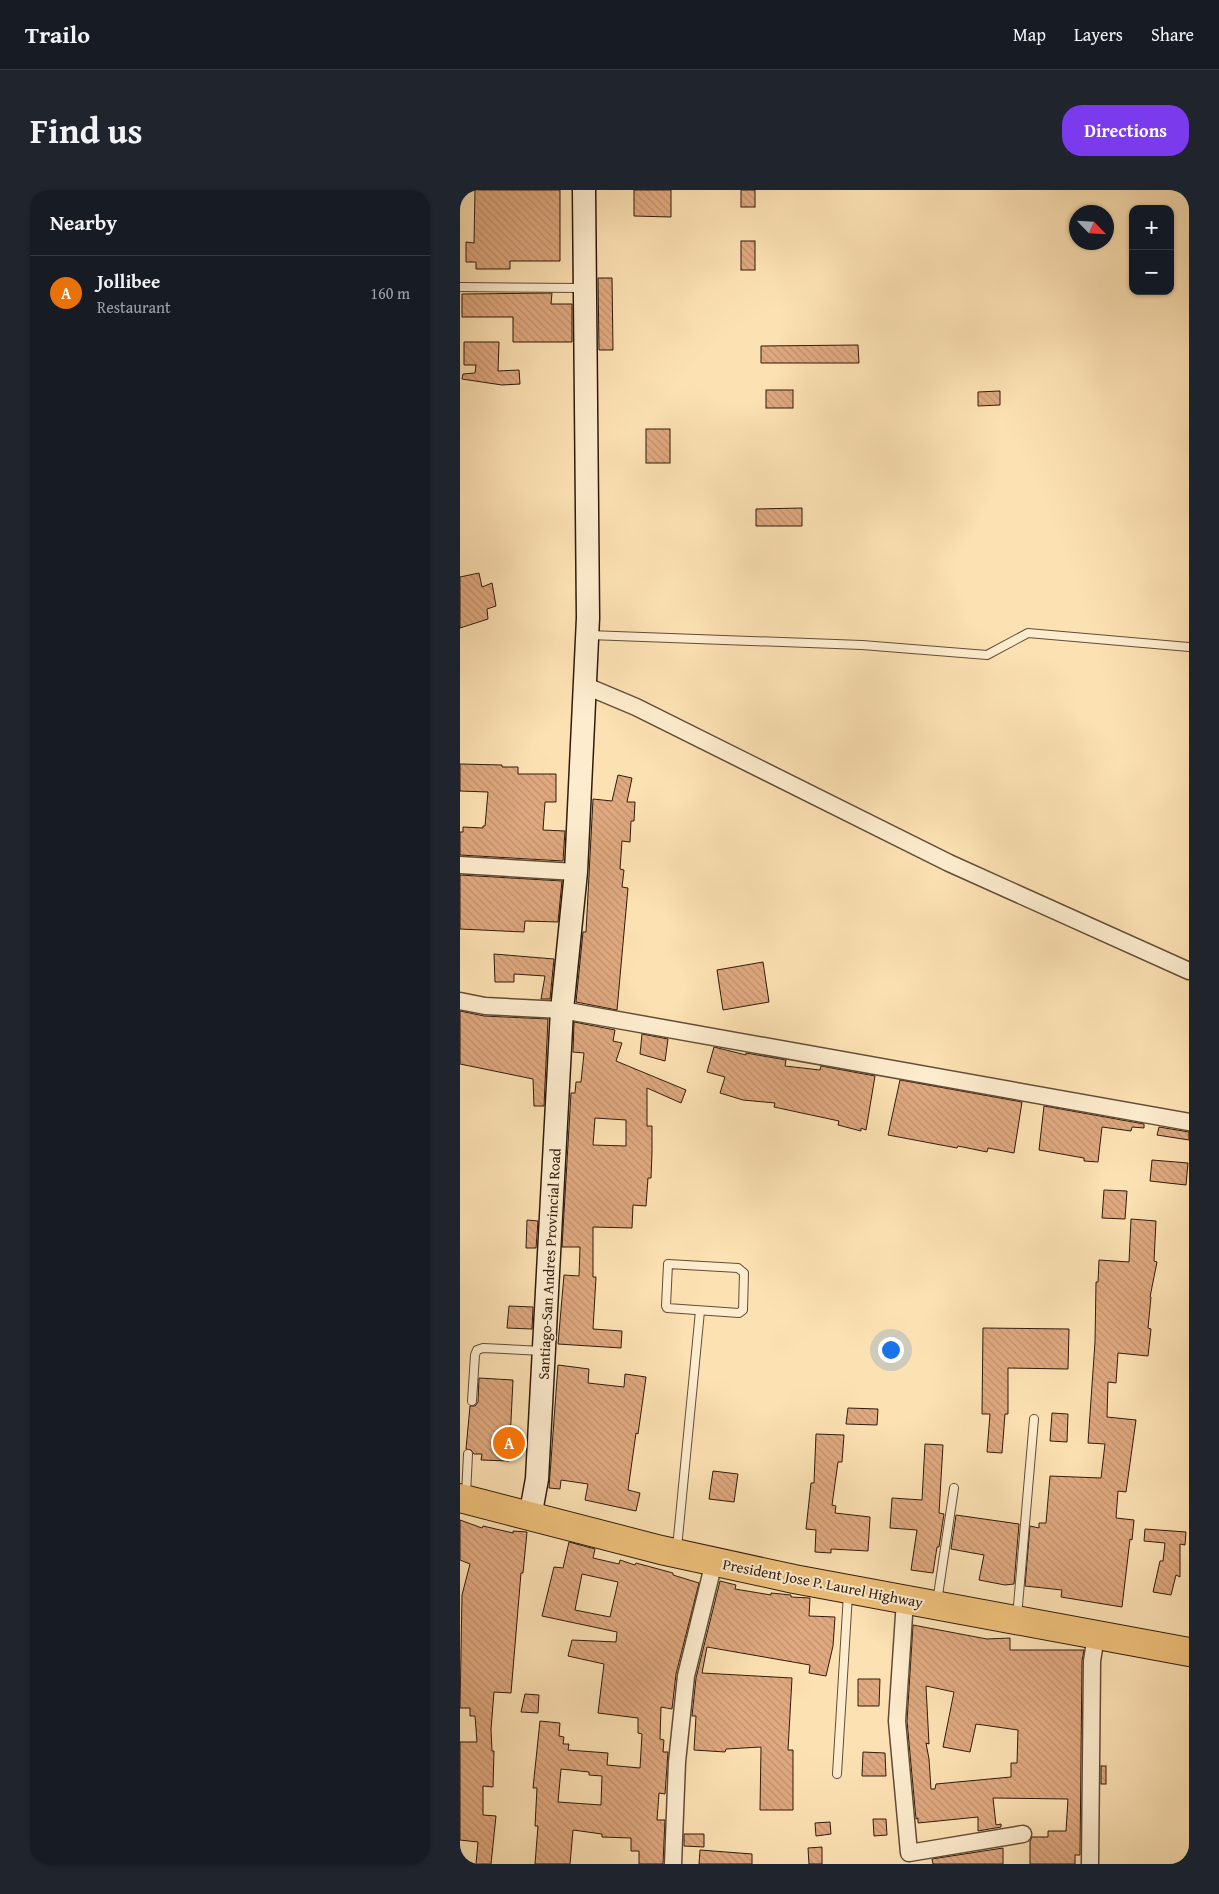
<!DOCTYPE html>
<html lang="en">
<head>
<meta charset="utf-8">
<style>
  body { margin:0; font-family:"Gentium Book Plus",serif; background:#20242c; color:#f1f3f6 }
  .controls { position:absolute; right:15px; top:15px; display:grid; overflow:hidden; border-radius:10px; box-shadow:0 1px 4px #0004 }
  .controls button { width:45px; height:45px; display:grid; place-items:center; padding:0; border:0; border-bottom:1px solid #363941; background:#171b24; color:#f1f3f6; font:25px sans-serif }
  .compass { position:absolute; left:609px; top:15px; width:45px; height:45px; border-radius:50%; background:#171b24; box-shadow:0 1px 4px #0004; rotate:115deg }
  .you { position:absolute; left:430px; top:1159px; width:18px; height:18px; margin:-12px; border:4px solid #fff; border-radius:50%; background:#1a73e8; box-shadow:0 0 0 8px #1a73e833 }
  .badge { display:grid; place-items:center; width:32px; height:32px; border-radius:50%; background:#7c3aed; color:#fff; font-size:16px; font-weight:700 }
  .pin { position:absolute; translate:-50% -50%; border:2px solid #fff; box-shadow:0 1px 5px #0006 }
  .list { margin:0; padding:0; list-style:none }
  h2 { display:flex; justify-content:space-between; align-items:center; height:65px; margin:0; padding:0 20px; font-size:21px }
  h2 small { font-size:16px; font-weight:400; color:#9ea1a6 }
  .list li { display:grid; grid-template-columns:32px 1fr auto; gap:15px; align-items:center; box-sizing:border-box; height:75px; padding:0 20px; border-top:1px solid #363941 }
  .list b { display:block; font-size:19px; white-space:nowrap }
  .list p { margin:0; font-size:16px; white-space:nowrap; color:#9ea1a6 }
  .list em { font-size:16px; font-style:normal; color:#9ea1a6 }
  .map { position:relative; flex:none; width:729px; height:1674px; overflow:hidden; border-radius:20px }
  header { display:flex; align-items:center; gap:30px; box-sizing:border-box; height:70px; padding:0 25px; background:#171b24; border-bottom:1px solid #363941 }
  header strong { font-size:24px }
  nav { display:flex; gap:28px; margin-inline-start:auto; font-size:18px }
  .intro { display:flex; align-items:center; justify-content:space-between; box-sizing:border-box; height:120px; padding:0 30px }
  h1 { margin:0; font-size:35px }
  .button { padding:12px 22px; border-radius:20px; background:#7c3aed; color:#fff; font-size:18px; font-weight:700 }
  main { display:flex; gap:30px; padding:0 30px }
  aside { flex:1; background:#171b24; border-radius:20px; box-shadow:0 1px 4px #0004 }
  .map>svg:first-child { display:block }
</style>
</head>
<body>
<header>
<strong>Trailo</strong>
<nav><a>Map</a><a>Layers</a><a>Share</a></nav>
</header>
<div class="intro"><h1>Find us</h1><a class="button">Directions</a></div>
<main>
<aside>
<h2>Nearby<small></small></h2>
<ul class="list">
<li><span class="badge" style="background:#e8710a">A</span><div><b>Jollibee</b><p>Restaurant</p></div><em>160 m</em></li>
</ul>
</aside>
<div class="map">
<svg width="729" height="1674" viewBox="0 0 729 1674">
  <defs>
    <pattern id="building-back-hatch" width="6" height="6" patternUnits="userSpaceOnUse" patternTransform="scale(1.25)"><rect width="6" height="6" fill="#e0a980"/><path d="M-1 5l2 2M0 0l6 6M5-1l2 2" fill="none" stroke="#c0916d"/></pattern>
  </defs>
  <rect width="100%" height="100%" fill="#fce1b3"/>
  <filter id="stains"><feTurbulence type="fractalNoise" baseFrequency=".004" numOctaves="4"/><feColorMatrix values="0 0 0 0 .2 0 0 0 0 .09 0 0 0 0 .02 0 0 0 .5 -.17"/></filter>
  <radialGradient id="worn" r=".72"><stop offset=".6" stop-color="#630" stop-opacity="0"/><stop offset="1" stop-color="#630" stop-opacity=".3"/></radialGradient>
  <g fill="url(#building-back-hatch)" stroke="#301b0d" fill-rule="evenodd">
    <polygon points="15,0 100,0 100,71 50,71 50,79 16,79 16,72 6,72 6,52 14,53"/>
    <polygon points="174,0 211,0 211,27 174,26"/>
    <rect x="281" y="0" width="14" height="17"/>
    <rect x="281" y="51" width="14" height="29"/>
    <polygon points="138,88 152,88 153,160 139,160"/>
    <polygon points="92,103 91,114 112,114 112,152 53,152 53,127 2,127 2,104"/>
    <polygon points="4,152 39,152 38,181 59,180 60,194 42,195 2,189 3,184 15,183 16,175 4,175"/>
    <polygon points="398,155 399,173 301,173 301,156"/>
    <rect x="306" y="200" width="27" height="18"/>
    <polygon points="540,201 540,215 518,216 518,202"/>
    <rect x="186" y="239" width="24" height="34"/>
    <polygon points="342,318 342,336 296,336 296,319"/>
    <polygon points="19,383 22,397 32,393 36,416 27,419 28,429 0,438 0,387"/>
    <polygon points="0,574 42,575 42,577 58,577 58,584 96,584 96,612 85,612 83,640 105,641 103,671 0,665 0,642 3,642 3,637 23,638 23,636 25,636 28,602 0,601"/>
    <polygon points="158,585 172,588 167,612 175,612 174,631 171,631 170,652 162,651 160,679 164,680 162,697 168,698 157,820 116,812 123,742 126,742 133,609 152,611"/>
    <polygon points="0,685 102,691 98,732 65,731 64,742 0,739"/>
    <polygon points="34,764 94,769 90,809 81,809 85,786 54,784 54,792 35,792"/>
    <polygon points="303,772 309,812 263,820 257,780"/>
    <polygon points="0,821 24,826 88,829 84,916 74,916 73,889 0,874"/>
    <path d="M114,832L155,840L153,851L162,853L156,871L226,900L221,913L187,898V936H192V963L191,988H188L186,1016L173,1015L172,1038L133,1037V1087H136L133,1139L162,1141L161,1158L98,1154L104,1085L119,1086L120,1057H102L111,903H115L116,892H121L124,863L113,862ZM135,928L166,930V956L133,955Z"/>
    <polygon points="182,844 208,849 205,871 180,864"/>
    <polygon points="254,857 286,865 286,863 326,870 325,876 360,880 361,876 415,886 406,940 401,938 401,941 378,935 379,931 314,917 315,913 283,910 260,903 265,887 247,882"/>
    <polygon points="440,890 562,912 554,963 528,958 527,962 498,956 497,958 428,945"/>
    <polygon points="584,916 684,934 684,938 672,937 671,941 642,937 638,972 624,971 624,968 579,960"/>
    <polygon points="699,937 729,942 729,950 697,945"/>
    <polygon points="692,970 728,973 726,995 690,991"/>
    <polygon points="644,1000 667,1001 665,1029 642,1028"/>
    <polygon points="671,1029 696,1031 694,1071 697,1072 690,1107 691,1107 688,1138 691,1139 688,1166 658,1163 656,1193 648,1192 647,1227 676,1230 666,1302 658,1301 656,1328 674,1330 672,1350 670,1349 662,1417 601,1407 602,1400 565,1396 570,1336 579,1338 579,1333 586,1333 590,1286 641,1288 645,1254 628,1253 635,1152 636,1092 638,1092 639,1070 669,1072"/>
    <polygon points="67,1030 78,1031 76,1058 66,1058"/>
    <polygon points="49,1116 73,1117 72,1139 47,1138"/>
    <polygon points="523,1138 609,1139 608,1179 548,1178 548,1224 545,1224 542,1263 527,1262 530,1224 522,1224"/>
    <polygon points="98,1175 129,1179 128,1193 164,1197 165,1184 186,1187 178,1244 176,1243 168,1300 180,1303 176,1321 125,1310 128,1294 101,1290 100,1299 89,1298"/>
    <polygon points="19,1188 53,1190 49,1271 21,1270 22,1264 14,1264 11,1260 6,1259 10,1216 15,1216 18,1212"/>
    <polygon points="388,1218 418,1219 417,1235 386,1234"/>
    <polygon points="592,1223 608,1224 607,1252 590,1251"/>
    <polygon points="356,1244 384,1245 382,1272 378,1272 372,1315 376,1316 375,1323 410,1327 408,1361 371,1359 371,1363 355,1362 356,1340 346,1339 351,1293 354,1293"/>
    <polygon points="465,1254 483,1255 479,1323 484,1324 479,1357 477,1357 473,1383 451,1380 457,1340 430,1338 432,1308 462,1310"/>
    <polygon points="253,1281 278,1284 274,1312 249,1309"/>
    <polygon points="496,1325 559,1334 554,1394 545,1395 519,1390 524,1365 491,1359"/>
    <polygon points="0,1330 22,1338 23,1336 53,1343 53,1341 67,1342 63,1383 61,1383 51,1503 34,1502 31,1539 32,1561 34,1561 33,1597 23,1596 23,1625 36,1626 31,1674 16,1674 18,1652 0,1650 0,1552 17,1552 15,1526 10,1526 10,1518 0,1518 2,1405 10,1374 0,1370"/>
    <polygon points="685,1339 726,1342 725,1355 720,1354 720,1387 716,1385 711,1405 693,1402 700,1371 703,1371 705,1353 684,1351"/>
    <path d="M109,1352L135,1359L133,1368L159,1374L160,1370L175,1375L176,1373L213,1383V1385L239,1393L216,1484L212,1519L201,1517L200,1549L204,1550L203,1562H208L205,1604L199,1603L197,1630H205L203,1674H179V1661H171V1648L142,1647V1644L113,1640L110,1674H75L78,1636H75L77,1598H73L80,1531L100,1533L99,1546L104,1547L103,1554H109L108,1560L148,1563L147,1575L180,1578L182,1544L178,1543V1528L138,1523L144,1474L108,1466L112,1450L156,1452L157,1442L82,1426L94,1377L103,1378ZM122,1384L158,1392L150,1427L115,1420ZM101,1579L129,1582V1585L142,1586L141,1615L98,1612Z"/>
    <polygon points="260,1391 276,1395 275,1399 311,1405 311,1403 331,1405 331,1407 350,1408 349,1426 375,1427 373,1456 366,1486 349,1483 350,1475 247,1457 242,1483 332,1488 328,1560 333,1560 333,1620 300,1620 301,1557 266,1559 265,1562 234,1560 236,1526 232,1526 236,1488"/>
    <path d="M453,1435L527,1449L550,1448V1460H624L622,1471L620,1665H615V1674H570V1651L572,1647H588V1641H606L608,1609L533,1608L536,1635L541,1634V1637L518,1641V1627L458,1633V1628L456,1629L447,1531ZM466,1496L494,1502L483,1557L510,1562L516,1534L558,1540L557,1573H551V1587L476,1594L475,1599H471L469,1569L466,1553L469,1554Z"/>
    <polygon points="398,1489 420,1489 419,1516 398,1516"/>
    <polygon points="65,1504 79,1505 78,1523 61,1522"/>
    <polygon points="403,1562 425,1563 426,1586 402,1586"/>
    <rect x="641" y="1576" width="5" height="18"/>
    <polygon points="413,1629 426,1629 427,1645 414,1646"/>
    <polygon points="370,1632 371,1644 356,1646 355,1633"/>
    <polygon points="224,1644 244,1644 244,1657 224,1656"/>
    <polygon points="362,1657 362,1674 349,1674 348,1658"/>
    <polygon points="543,1658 543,1674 473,1674 472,1669"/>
    <polygon points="240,1660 292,1664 292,1674 239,1674"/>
  </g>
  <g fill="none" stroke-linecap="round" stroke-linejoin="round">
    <defs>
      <g id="lane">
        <polyline points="0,97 123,98"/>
        <polyline points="129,445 402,455 527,465 568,443 729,457"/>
        <polygon points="208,1074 278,1078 284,1083 283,1120 279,1123 207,1118 206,1116"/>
        <polyline points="12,1211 15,1165 17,1160 23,1158 83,1161"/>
        <polyline points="6,1305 8,1264"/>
        <polyline points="217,1358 240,1121"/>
        <polyline points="477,1412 494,1298"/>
        <polyline points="557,1427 574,1229"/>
        <polyline points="377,1584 388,1404"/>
      </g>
      <g id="street">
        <polyline points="126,496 176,517 489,673 729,781"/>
        <polyline points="0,675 116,682"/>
        <polyline points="0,811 25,816 102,820 729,932"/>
        <polyline points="445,1410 437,1531 449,1663 563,1644"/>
        <polyline points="213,1674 217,1572 226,1486 254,1372"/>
        <polyline points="630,1674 632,1471 636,1446"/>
      </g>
      <polyline id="secondary" points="70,1327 77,1289 102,820 116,682 128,428 124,0"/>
      <polyline id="highway" points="0,1308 201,1360 334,1389 729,1462"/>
    </defs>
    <use href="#lane" stroke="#634c36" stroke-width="10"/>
    <use href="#street" stroke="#634c36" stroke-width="19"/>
    <use href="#secondary" stroke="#301b0d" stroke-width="25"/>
    <use href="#highway" stroke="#301b0d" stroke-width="30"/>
    <use href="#lane" stroke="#fdecce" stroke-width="8"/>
    <use href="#street" stroke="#fdecce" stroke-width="16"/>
    <use href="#secondary" stroke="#fdecce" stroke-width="22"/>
    <use href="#highway" stroke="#eec07a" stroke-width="28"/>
  </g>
  <g text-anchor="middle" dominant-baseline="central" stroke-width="4" stroke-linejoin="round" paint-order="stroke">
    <g font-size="15" fill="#301b0d" stroke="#fdecce">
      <text transform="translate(89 1074) rotate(-87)">Santiago-San Andres Provincial Road</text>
      <text transform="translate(363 1393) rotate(11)">President Jose P. Laurel Highway</text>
    </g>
  </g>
  <rect width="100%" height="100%" filter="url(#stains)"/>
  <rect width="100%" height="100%" fill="url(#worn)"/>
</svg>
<div class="controls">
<button>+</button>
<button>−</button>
</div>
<svg class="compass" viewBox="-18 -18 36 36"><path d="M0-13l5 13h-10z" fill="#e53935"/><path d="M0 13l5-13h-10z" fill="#9ea1a6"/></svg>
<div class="you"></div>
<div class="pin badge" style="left:49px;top:1253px;background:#e8710a">A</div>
</div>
</main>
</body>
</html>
